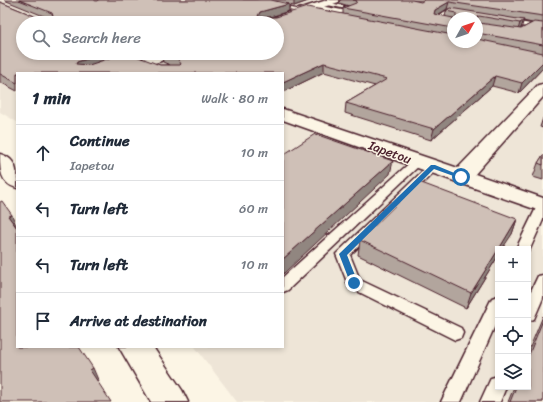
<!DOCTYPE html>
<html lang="en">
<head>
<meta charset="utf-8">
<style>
  body { margin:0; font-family:Sriracha,sans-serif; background:#f6f6f7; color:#1f2937 }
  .controls { position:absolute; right:12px; bottom:12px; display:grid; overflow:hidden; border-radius:0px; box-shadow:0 2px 6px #0003 }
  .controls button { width:36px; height:36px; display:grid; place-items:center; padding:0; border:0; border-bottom:1px solid #e0e1e3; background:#fff; color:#1f2937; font:20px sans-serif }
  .compass { position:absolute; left:447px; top:12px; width:36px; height:36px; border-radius:50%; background:#fff; box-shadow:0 2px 6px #0003; rotate:50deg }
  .stop { position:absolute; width:12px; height:12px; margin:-9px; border:3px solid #1f6fb2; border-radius:50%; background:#fff }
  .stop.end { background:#1f6fb2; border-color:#fff; box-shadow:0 1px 4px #0008 }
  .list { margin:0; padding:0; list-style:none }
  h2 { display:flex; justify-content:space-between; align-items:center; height:52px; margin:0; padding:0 16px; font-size:17px }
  h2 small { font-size:13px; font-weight:400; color:#747a83 }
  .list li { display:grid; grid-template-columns:26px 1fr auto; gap:12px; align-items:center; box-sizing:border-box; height:56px; padding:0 16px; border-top:1px solid #e0e1e3 }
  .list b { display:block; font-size:15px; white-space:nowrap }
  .list p { margin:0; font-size:13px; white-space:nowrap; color:#747a83 }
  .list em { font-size:13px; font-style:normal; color:#747a83 }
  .icon { flex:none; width:22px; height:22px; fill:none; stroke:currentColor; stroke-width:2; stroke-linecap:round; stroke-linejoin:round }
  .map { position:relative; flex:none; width:543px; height:402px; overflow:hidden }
  .search { position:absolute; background:#fff; box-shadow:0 2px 6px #0003; left:16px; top:16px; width:268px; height:44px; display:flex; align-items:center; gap:10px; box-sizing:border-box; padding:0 14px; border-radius:22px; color:#747a83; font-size:15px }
  .panel { position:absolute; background:#fff; box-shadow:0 2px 6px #0003; left:16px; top:72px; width:268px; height:276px; border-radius:0px }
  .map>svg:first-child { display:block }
</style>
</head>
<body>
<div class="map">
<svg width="543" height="402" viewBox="0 0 543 402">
  <rect width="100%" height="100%" fill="#fcf5e5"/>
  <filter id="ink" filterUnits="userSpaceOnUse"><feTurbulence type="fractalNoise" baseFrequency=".025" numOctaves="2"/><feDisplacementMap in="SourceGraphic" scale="8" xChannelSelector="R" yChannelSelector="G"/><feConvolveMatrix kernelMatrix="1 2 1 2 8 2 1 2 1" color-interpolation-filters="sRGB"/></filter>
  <g filter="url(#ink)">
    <path fill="#eee5d7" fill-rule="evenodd" d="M0,0H543V402H237L195,347H283V73H17V122L0,112ZM453,18H477V42H453ZM23,23H277V53H23ZM498,249H528V387H498Z"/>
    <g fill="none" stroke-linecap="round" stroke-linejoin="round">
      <defs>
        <g id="service">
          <polygon points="244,0 253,0 314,13 311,15"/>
          <polygon points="325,2 354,8 355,9 342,14 312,7 315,5 342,10 346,9 323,4"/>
          <polygon points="447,10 463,14 464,15 461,17 448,14 441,19 453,21 453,25 434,21 434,19"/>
          <polygon points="507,20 543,26 543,30 505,23 505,21"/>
          <polygon points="418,158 423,161 422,163 288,290 283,292 283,277 414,159"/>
          <polygon points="433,164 437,165 438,167 437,169 350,255 360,280 461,328 463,333 461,338 455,340 349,287 336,254 429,165"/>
          <polygon points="543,202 543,220 530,249 528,252 528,249 516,249 537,206 539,203"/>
          <polygon points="543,275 543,298 534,319 528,321 528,297 538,276"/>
          <polygon points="498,296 498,319 461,402 441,402 490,302 492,298"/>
          <polygon points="498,376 498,387 506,387 500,402 480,402 491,378"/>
        </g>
        <g id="minor">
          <polygon points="327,0 340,0 339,2 275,23 260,23 261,21"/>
          <polygon points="160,53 179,53 177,56 145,66 140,65 139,62 140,59"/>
          <polygon points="543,84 543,97 475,174 543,198 543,212 454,181 283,120 283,109 458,168 538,85"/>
          <path d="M0,154C18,159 17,173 17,188C0,184 0,169 0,154Z"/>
          <polygon points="119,347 153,347 182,390 188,402 151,402"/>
        </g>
      </defs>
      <use href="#service" stroke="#4a1f2b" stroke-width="3"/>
      <use href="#minor" stroke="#4a1f2b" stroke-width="3"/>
      <use href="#service" fill="#fcf5e5" fill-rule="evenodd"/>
      <use href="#minor" fill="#fcf5e5" fill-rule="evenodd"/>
    </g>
    <g fill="#b2a59d" stroke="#4a1f2b" fill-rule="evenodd">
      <path d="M4,0H311L294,6L289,5V11L269,17L343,14V8L349,6L339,3L340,0H543V68L519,93L492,86L431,140L345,113L346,103L375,86L324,72L283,92V73H17V91L0,82V2L37,17H46ZM447,9H449L446,11L445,17L437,15ZM453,18H477V42H453ZM523,21L532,23L521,29H519L521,28ZM23,23L277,53H161L163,62L170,65H160L119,55Z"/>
      <polygon points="138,53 156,53 146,56"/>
      <polygon points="543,118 543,128 540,127"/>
      <polygon points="543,155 543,180 533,177 538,163"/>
      <polygon points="517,219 512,234 498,249 498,256 466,308 358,255 360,240"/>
      <polygon points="543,316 543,402 508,402 514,387 528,387 528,352"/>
    </g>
    <g fill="#918680" stroke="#4a1f2b">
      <polygon points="294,0 311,0 294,6"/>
      <polygon points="449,2 447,9 433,18 435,10"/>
      <polygon points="289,4 289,11 261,20 258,16 260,12"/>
      <polygon points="524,20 521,28 518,30 520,23"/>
      <polygon points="106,53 119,53 120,58 78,73 76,64 77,62"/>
      <polygon points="145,53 156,53 146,56"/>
      <polygon points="543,62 543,68 519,93 522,83"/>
      <polygon points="324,63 324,72 283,92 283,82"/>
      <polygon points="495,76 492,86 431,140 434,129"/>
      <polygon points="393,161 390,174 283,274 283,259"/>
      <polygon points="12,215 17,228 8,216"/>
      <polygon points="517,219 512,234 502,249 499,249"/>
      <polygon points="498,250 498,256 466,308 471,293"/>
      <polygon points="93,368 99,382 96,384 90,370"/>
    </g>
    <g fill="#cfc0b7" stroke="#4a1f2b" fill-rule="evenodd">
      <path d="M19,0H94L96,1L99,0H271L289,4L260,12L258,16L260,17H276L307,7L453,35V42H477V39L543,53V62L522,83L495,76L434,129L346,103L387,79L324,63L283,82V73H17V83L0,74V2L37,17H52L53,16L52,13ZM23,23H277V53H161L178,59L181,64L180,65H160L128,53H125L89,65L76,64L77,62L106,53H23Z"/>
      <polygon points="353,0 412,0 421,2 424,0 543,0 543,16 449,2 435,10 434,14 453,18 453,28 343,8 356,3 357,1"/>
      <polygon points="450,8 524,20 520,23 479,16 477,17 479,23 521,29 534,22 543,23 543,45 477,33 477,18 456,18 456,13 446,11"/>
      <polygon points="315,134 393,161 283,259 283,155"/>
      <polygon points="543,155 543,165 538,163"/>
      <polygon points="419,182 517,219 499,249 498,249 498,250 471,293 360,240"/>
      <polygon points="2,201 12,215 8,216 17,228 17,347 79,347 93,368 90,370 111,402 0,402 0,202"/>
      <polygon points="543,320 543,402 510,402 516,387 528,387 528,357"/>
    </g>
  </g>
  <polygon fill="#1f6fb2" points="431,165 435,165 464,177 459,178 434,169 347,255 358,283 354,286 351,285 339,254 341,252"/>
  <g text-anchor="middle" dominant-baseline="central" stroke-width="3" stroke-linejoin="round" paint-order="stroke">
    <g font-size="13" fill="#4a1f2b" stroke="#fcf5e5">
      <text transform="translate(390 152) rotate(20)">Iapetou</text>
    </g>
  </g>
</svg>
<div class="controls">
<button>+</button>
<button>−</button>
<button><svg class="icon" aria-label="locate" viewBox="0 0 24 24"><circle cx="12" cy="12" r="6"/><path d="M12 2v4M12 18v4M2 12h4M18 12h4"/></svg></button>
<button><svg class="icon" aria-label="layers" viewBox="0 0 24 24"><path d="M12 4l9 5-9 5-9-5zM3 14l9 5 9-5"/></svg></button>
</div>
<svg class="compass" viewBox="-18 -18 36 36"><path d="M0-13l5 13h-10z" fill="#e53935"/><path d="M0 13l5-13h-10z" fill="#747a83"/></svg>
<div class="stop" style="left:461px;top:177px"></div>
<div class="stop end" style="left:354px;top:283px"></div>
<div class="search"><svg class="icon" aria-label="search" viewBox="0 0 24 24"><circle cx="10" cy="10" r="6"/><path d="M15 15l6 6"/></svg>Search here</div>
<section class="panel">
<h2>1 min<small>Walk · 80 m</small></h2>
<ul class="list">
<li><svg class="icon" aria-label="ahead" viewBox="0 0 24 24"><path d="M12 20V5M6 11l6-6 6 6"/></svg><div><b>Continue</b><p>Iapetou</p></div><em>10 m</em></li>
<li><svg class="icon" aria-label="left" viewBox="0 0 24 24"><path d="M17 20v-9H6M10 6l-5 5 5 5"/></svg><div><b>Turn left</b></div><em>60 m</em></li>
<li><svg class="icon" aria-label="left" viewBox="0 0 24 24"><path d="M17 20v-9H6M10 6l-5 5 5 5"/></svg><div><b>Turn left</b></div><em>10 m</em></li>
<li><svg class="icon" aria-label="arrive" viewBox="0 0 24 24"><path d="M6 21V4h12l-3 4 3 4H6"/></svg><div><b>Arrive at destination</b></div></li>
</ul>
</section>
</div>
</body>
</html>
